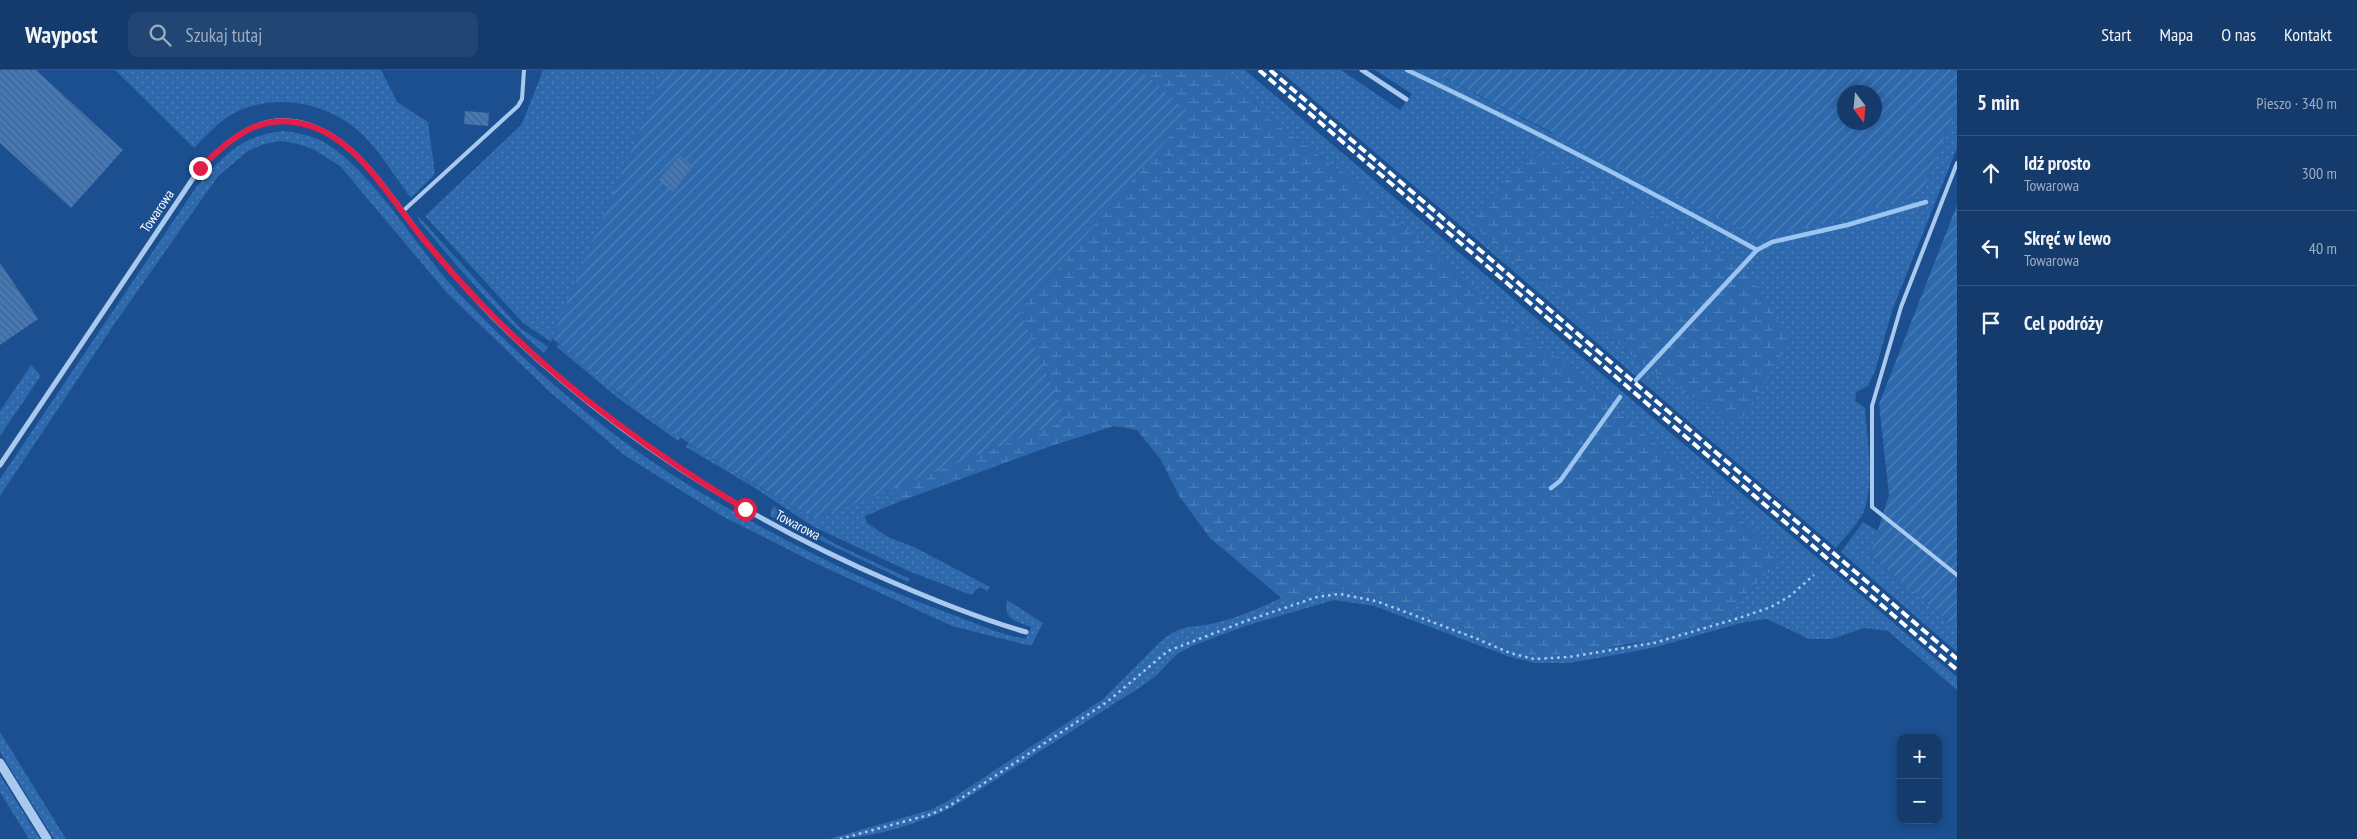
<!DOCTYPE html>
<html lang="pl">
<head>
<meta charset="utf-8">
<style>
  body { margin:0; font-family:"PT Sans Narrow",sans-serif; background:#214673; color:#f1f3f6 }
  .controls { position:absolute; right:15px; bottom:15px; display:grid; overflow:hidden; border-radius:10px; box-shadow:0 2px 8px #0003 }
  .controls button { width:45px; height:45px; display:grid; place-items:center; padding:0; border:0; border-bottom:1px solid #33557e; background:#143b6b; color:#f1f3f6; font:25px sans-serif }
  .compass { position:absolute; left:1837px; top:15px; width:45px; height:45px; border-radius:50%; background:#143b6b; box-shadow:0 2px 8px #0003; rotate:164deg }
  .stop { position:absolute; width:15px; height:15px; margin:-11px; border:4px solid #e11d48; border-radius:50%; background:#fff }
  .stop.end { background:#e11d48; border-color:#fff; box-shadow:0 1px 5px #0008 }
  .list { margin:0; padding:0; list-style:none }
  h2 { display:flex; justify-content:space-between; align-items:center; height:65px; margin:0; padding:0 20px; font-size:21px }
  h2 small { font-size:16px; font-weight:400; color:#9dadc1 }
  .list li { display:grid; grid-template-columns:32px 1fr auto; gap:15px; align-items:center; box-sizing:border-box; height:75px; padding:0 20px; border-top:1px solid #33557e }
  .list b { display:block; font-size:19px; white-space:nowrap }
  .list p { margin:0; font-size:16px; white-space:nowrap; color:#9dadc1 }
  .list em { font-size:16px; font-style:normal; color:#9dadc1 }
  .icon { flex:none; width:28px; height:28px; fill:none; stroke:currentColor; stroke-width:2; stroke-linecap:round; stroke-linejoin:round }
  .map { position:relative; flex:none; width:1957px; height:769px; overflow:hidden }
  header { display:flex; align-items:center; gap:30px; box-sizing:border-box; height:70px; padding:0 25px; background:#143b6b; border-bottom:1px solid #33557e }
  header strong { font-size:24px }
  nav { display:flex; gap:28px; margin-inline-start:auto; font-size:18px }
  .search { width:350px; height:45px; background:#214673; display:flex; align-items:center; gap:12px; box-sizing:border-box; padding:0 18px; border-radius:10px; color:#9dadc1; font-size:19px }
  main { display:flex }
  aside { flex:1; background:#143b6b }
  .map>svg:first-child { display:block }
</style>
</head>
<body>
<header>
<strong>Waypost</strong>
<div class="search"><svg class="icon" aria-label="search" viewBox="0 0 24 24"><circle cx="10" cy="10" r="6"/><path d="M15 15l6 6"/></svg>Szukaj tutaj</div>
<nav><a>Start</a><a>Mapa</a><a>O nas</a><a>Kontakt</a></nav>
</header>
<main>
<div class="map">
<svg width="1957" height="769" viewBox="0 0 1957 769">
  <defs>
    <pattern id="grass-dots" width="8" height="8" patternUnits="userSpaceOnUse" patternTransform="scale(1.25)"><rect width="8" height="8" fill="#2e69ad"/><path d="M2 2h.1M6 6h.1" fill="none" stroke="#4d80b9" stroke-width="1.8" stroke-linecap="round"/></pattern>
    <pattern id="wetland-marsh" width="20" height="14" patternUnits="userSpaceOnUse" patternTransform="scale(1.25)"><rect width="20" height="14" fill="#2e69ad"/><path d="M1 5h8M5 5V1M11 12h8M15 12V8" fill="none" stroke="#4d80b9"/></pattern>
    <pattern id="garden-furrows" width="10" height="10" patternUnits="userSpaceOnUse" patternTransform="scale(1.25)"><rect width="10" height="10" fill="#2e69ad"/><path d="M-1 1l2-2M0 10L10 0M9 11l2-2" fill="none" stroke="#4d80b9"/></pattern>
    <pattern id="building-back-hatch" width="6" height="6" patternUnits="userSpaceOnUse" patternTransform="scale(1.25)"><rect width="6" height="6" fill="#4478b7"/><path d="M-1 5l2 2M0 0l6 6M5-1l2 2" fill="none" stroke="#486282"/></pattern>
  </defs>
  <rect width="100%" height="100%" fill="#1b4f8f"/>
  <g fill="url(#grass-dots)" fill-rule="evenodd">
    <path d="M115,0H381L397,32L428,52L435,104L411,128C396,108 382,85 365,67C333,34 280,22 238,41C221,49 207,65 194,78Z"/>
    <polygon points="543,0 665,0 551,272 523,253 425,146 522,54"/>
    <path d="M1221,0H1245L1957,607V620L1888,561L1864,558L1832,569H1809L1767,549L1741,553L1656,577L1626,583L1569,593H1536L1510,587L1374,536L1334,530L1245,556L1192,576L1177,584L1157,605L1139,618L953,737C915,755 871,769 829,769L930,740L948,731L1103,629L1161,571C1185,552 1193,559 1219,552C1241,546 1260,538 1281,528L1286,532L1316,522L1340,519L1378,528L1477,563L1512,580L1534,585L1625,576L1653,570L1737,544L1733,535L1781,492L1729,438L1619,341L1562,292L1488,236L1427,177L1342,102L1269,49L1247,23Z"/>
    <path d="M1279,0H1341L1400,40L1412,24L1375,0H1429L1551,63L1922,123L1957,36V78L1893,238L1875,301L1868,316L1856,322L1855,331L1865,338C1867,368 1876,421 1861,447C1854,458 1844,468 1836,478ZM1534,81L1738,355L1649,299L1466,151Z"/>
    <path d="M282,61C296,62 309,65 322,71C370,97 416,177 454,218C519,287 592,353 671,404C729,441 788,472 850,502C886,519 923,534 961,548C982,556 1003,565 1026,569L1031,557C1016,551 1003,550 1007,530L1043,553L1031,576L952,556L813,492L722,446L624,385L550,322L447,223L340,96L313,79L294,73L280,71L264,74L248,81L218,106L113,256L0,426V409L195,119C221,88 239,66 282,61Z"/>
    <path d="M418,146L520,258L548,277L544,283C497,244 458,197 419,151Z"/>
    <polygon points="559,274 619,324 681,367 678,371 618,328 557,277"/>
    <polygon points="31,295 39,303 40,307 0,366 0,341"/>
    <polygon points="688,373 755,415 815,449 890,419 901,431 865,446 867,453 888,467 914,477 990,517 987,521 979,517 971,525 911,502 814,457 755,418 686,377"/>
    <polygon points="773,436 835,474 910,509 908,512 770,446"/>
    <polygon points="1863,452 1878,461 1870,485 1957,559 1957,582 1841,482"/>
    <polygon points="0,662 66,769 54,769 0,682"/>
    <polygon points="0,705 40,769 29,769 0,722"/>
  </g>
  <g fill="url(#wetland-marsh)">
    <polygon points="1141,0 1221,0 1247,23 1269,49 1342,102 1427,177 1488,236 1562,292 1619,341 1729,438 1781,492 1734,534 1737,544 1653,570 1568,584 1534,585 1512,580 1477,563 1378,528 1340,519 1316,522 1286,532 1210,468 1179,426 1161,390 1137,360 1114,356 1051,376 901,431 890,419 1066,350 1018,236 1045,213 1188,44"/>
    <polygon points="1534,81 1744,196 1790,271 1738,355 1649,299 1466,151"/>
  </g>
  <g fill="url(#garden-furrows)" fill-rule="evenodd">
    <path d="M665,0H1141L1189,44L1045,213L1018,236L1066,350L815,449C747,411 681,371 620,324C596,307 575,287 552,268Z"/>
    <path d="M1429,0H1957V36L1922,123L1763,170ZM1844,22H1874V52H1844Z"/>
    <polygon points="1957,135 1957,559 1870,485 1889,425 1879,334"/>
  </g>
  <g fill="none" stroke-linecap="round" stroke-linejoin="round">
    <g stroke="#9cc4f0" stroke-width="4.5">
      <path d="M1407,0C1526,56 1642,117 1757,180L1772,172L1847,155L1926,132"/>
      <polyline points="1636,310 1757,180"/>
      <polyline points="1551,418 1560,411 1620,327"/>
    </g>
  </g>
  <g fill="url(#building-back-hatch)">
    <polygon points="0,0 36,0 123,80 71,138 0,73"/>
    <polygon points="465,41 489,43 488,56 464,54"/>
    <polygon points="680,85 693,97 673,122 659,110"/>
    <polygon points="0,193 38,249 0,275"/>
  </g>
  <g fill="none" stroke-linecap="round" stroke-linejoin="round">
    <polyline stroke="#a9c9ee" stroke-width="2.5" stroke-dasharray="2.5 4" stroke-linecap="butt" points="840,769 932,744 951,735 1107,632 1168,581 1243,552 1317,527 1339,524 1376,531 1475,568 1510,583 1534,589 1569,587 1654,573 1739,548 1771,537 1790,526 1814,505"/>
    <g stroke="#a9c9ee" stroke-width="4">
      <polyline points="1957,93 1901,237 1872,336 1872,437 1957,505"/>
      <polyline points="402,142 518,36 522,29 524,0"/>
    </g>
    <g stroke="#a9c9ee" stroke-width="5">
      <polyline points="1362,0 1406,29"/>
      <path d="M0,395L200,98C234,65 266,37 317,58C363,77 395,134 425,171C446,196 468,221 490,244C605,360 743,448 892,512C936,531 980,549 1026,562"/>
    </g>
    <polyline stroke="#a9c9ee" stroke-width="9" points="0,693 47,769"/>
    <g stroke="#fff" stroke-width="4" stroke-dasharray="9 4" stroke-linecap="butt">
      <polyline points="1259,0 1957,600"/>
      <polyline points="1270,0 1957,589"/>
    </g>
  </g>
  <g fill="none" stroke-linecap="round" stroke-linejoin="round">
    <path stroke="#e11d48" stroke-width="6" d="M200,98C234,65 265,38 316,58C362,76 394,134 425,171C446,196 468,221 491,244C567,321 652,383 745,439"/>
  </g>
  <g text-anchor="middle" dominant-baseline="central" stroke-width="4" stroke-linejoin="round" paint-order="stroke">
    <g font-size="14" fill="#fff" stroke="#1b4f8f">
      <text transform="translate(157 141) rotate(-56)">Towarowa</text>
      <text transform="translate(798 455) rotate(28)">Towarowa</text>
    </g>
  </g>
</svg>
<div class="controls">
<button>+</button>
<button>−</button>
</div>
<svg class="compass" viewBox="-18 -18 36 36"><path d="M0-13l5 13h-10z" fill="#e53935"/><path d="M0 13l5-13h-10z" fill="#9dadc1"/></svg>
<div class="stop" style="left:745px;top:439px"></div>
<div class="stop end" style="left:200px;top:98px"></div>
</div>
<aside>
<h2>5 min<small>Pieszo · 340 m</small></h2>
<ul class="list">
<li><svg class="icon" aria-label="ahead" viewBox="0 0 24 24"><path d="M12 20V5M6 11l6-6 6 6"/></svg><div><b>Idź prosto</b><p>Towarowa</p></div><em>300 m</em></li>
<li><svg class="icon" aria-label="left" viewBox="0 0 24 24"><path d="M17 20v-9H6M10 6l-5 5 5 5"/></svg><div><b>Skręć w lewo</b><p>Towarowa</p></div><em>40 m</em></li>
<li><svg class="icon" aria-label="arrive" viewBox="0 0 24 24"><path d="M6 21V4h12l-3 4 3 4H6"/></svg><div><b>Cel podróży</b></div></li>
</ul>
</aside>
</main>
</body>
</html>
